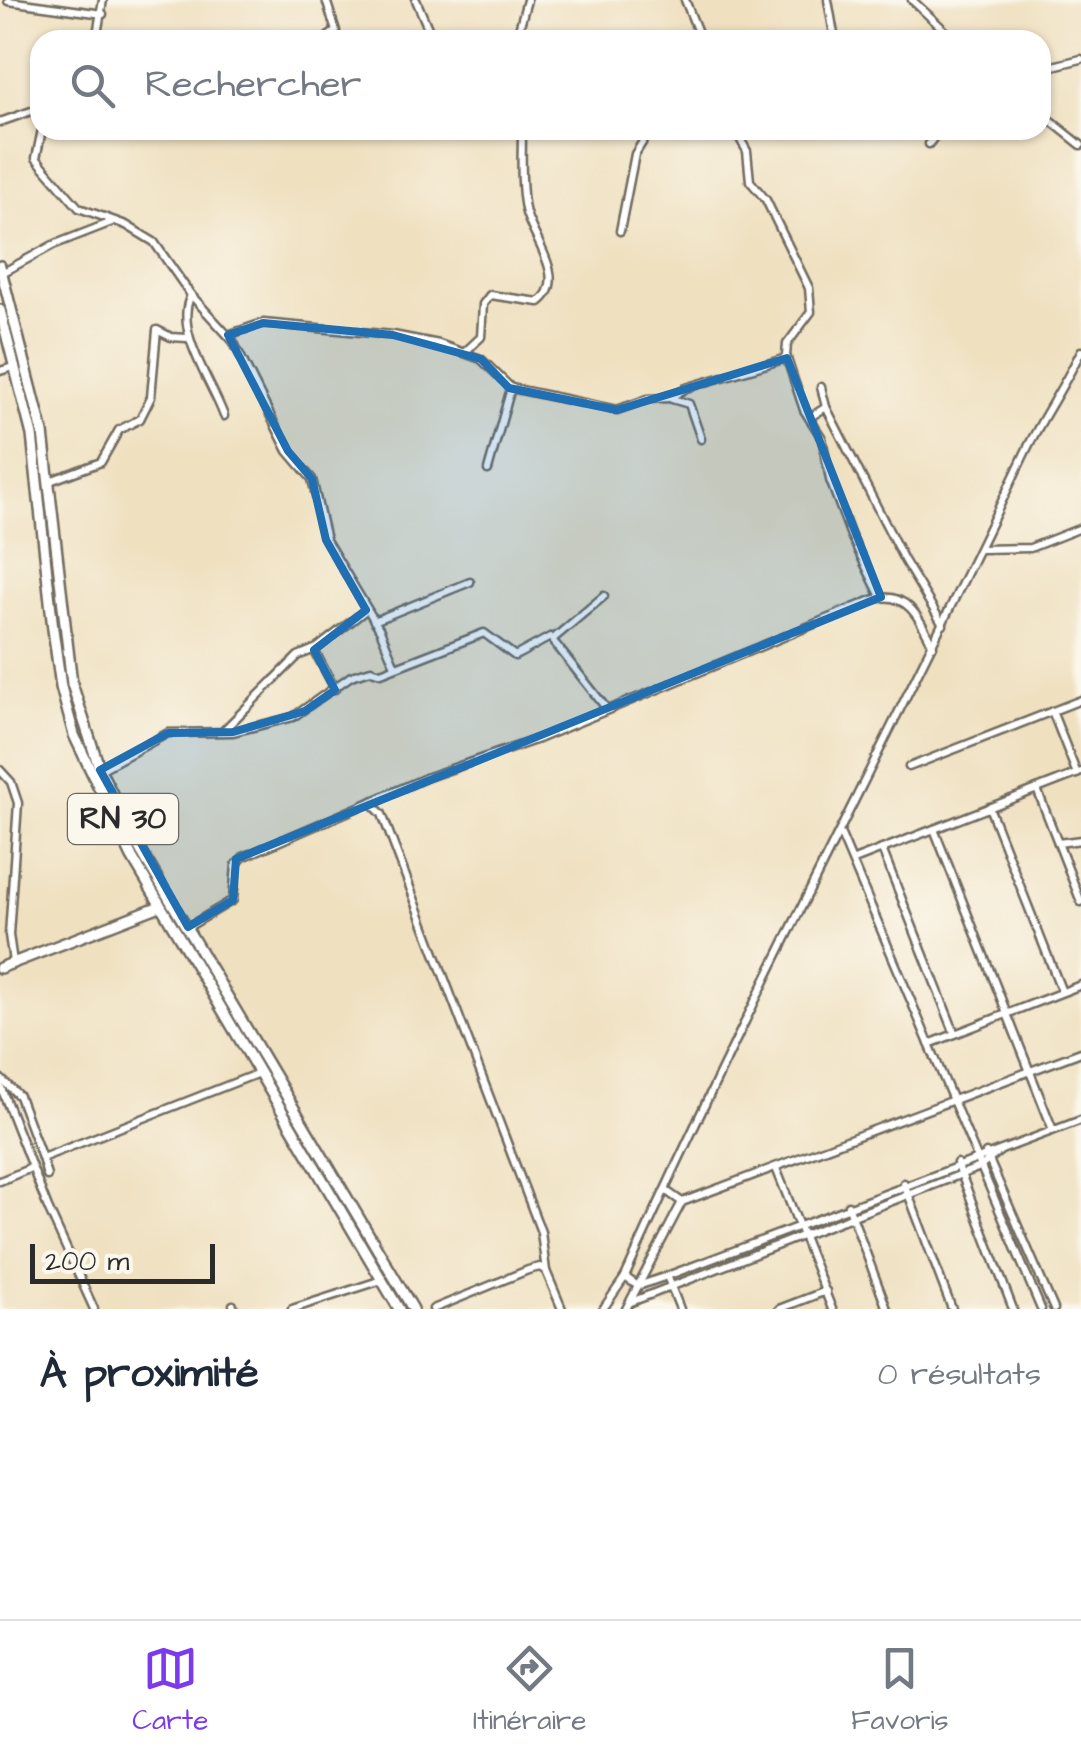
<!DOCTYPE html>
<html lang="fr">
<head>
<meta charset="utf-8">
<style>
  body { margin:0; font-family:"Architects Daughter",sans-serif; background:#f6f6f7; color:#1f2937 }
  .scale { position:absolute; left:30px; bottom:25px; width:185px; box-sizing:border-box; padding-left:10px; border:5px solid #2b2b2b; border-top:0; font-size:28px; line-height:35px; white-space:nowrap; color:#2b2b2b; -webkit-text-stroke:8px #fbf7ec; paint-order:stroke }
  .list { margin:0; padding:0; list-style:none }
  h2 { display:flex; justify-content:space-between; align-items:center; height:130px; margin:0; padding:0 40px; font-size:42px }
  h2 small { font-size:32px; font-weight:400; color:#747a83 }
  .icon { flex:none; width:55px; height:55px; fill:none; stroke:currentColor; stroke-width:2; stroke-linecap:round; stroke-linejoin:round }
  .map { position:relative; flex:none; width:1081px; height:1309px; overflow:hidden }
  .search { position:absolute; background:#fff; box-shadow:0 2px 8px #0004; left:30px; right:30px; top:30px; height:110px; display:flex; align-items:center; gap:25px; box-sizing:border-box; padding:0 35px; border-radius:30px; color:#747a83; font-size:38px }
  .sheet { height:310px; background:#fff }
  nav { display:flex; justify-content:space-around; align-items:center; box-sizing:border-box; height:140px; border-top:2px solid #e0e1e3; background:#fff; font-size:28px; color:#747a83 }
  nav a { display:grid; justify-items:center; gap:5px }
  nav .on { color:#7c3aed }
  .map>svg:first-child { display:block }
</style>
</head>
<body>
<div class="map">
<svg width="1081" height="1309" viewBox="0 0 1081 1309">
  <rect width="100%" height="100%" fill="#fbf7ec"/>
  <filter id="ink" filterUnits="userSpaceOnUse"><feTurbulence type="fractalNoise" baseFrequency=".01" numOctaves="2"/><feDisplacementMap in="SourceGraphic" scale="20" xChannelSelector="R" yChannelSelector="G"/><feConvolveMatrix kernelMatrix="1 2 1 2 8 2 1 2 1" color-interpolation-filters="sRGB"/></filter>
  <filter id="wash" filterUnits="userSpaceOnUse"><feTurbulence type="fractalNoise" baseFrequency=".0048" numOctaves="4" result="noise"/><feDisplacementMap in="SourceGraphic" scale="40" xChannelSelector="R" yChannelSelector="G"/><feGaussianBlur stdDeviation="2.25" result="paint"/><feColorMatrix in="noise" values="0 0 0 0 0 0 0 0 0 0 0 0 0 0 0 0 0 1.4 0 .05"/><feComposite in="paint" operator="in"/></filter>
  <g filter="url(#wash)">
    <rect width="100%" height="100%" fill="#efe0c0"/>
  </g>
  <g filter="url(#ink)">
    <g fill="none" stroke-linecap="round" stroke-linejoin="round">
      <defs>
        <g id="street">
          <polyline points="416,0 433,40"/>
          <polyline points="685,0 701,40"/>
          <polyline points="828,0 835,40"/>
          <polyline points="912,0 955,40"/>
          <polyline points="8,1 103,14"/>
          <polyline points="96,40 103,0"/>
          <polyline points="324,40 336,31 326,0"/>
          <polyline points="516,40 527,0"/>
          <polyline points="936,40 950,37"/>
          <polyline points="1041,69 1081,59"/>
          <polyline points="1041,113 1081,145"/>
          <polyline points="0,122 40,108"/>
          <polyline points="42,130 36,158 79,208 126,225 154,242 191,295 233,341 288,451 312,479 326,540 380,630 395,666"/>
          <polyline points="330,130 342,130"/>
          <polyline points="735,130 747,151 750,181 766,200 809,288 811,312 787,344 786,356 804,410 822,438 830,480 851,536 881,597"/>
          <polyline points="929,144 939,130"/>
          <polyline points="620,231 635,154 650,130"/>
          <polyline points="2,273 53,245 112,222"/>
          <path d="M191,295C173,330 212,382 224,416"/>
          <polyline points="228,335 263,323 393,335 439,344 481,359 511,388 617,410 648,399 670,398 686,388 787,358"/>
          <path d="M465,352L481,337L483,304L490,295L539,302C570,279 530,236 525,209C520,183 522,156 522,130"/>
          <polyline points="0,371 16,366"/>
          <polyline points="672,399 689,404 701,439"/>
          <polyline points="826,407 904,560 943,625"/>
          <polyline points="809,418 826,407 821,387"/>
          <polyline points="488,470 511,388"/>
          <polyline points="50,481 101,462 119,430 140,419 151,397 157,330 171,337 187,338"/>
          <polyline points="981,549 1030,548 1081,528"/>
          <polyline points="374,621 470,582"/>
          <polyline points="553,639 604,596"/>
          <polyline points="314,650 335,689"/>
          <polyline points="1052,711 1077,774"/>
          <polyline points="223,731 298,656 317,648 366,610"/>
          <polyline points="909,767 1081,700"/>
          <polyline points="0,770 11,782 18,803 9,935 13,962"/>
          <polyline points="100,770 168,733 233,732 293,717 351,676 371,670 381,673 484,633 515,656 550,637 606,708"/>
          <polyline points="1037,789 1081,902"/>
          <polyline points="372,804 382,814 541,1232 546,1271 562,1309"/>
          <polyline points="989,807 1062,992"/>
          <polyline points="934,829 1053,1130"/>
          <polyline points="841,835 1041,1309"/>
          <polyline points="1058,843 1081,840"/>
          <polyline points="882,849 955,1034"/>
          <polyline points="854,860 1081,772"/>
          <path d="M188,927L233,900L236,865L243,857L428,777L538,739L872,600C907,588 921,621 933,646"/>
          <polyline points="929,1044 1081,985"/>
          <polyline points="0,1078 19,1096 42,1158"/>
          <polyline points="0,1085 48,1208 94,1309"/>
          <polyline points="986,1153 1054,1309"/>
          <polyline points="957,1163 1013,1309"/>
          <polyline points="776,1168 832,1309"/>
          <polyline points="47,1176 42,1158 259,1073"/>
          <polyline points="0,1181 31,1168"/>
          <polyline points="904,1183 952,1309"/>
          <polyline points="665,1190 682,1202"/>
          <polyline points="848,1205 887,1309"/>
          <polyline points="667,1276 680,1309"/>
          <polyline points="625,1277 638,1286 667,1276 1081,1120"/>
          <polyline points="631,1302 980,1167 1000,1151"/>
          <polyline points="233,1305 235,1309"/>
          <polyline points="292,1309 382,1280"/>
          <polyline points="433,1309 528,1270 540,1267 546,1271"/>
          <path d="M603,1309L625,1277C749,1000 893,732 1023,457C1040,420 1064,387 1081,351"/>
          <polyline points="626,1309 682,1202 1081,1052"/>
          <polyline points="779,1309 826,1291"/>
        </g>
        <polyline id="secondary" points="0,968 160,906"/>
        <g id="primary">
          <polyline points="0,266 43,433 72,684 100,770 141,851 413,1309"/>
          <polyline points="0,310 32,435 53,629 61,687 74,735 132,857 399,1309"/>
        </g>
      </defs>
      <use href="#street" stroke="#706a5f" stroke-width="11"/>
      <use href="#secondary" stroke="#706a5f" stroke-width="14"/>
      <use href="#primary" stroke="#706a5f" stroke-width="14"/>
      <use href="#street" stroke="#fff" stroke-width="6"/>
      <use href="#secondary" stroke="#fff" stroke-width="9"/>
      <use href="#primary" stroke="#fff" stroke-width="9"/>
    </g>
  </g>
  <path fill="#1f6fb2" fill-opacity="0.2" stroke="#1f6fb2" stroke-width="8" stroke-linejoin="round" d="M263,323L393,335L481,359L509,388L617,410L787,358L881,597L236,859L233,900L188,927L100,770L168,733L233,732L305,711L335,690L314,650L366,610L326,540L312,479L288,451L228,335Z"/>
  <g text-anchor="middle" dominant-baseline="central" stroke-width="8" stroke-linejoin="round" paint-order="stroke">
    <rect fill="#fbf7ec" stroke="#696865" stroke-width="2.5" x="68" y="794" width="110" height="50" rx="8"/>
    <g font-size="30" font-weight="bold" fill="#2b2b2b">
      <text x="123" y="819">RN 30</text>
    </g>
  </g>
</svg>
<div class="scale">200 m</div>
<div class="search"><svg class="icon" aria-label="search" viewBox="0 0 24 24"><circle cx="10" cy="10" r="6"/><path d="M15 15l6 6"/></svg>Rechercher</div>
</div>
<section class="sheet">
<h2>À proximité<small>0 résultats</small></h2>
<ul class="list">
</ul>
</section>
<nav>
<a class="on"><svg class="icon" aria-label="map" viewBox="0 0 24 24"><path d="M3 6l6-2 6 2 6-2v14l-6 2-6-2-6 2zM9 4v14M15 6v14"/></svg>Carte</a>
<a><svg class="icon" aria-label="directions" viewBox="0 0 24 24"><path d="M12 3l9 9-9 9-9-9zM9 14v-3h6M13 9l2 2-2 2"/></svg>Itinéraire</a>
<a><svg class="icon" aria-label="saved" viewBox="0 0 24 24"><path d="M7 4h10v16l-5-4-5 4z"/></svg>Favoris</a>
</nav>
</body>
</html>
